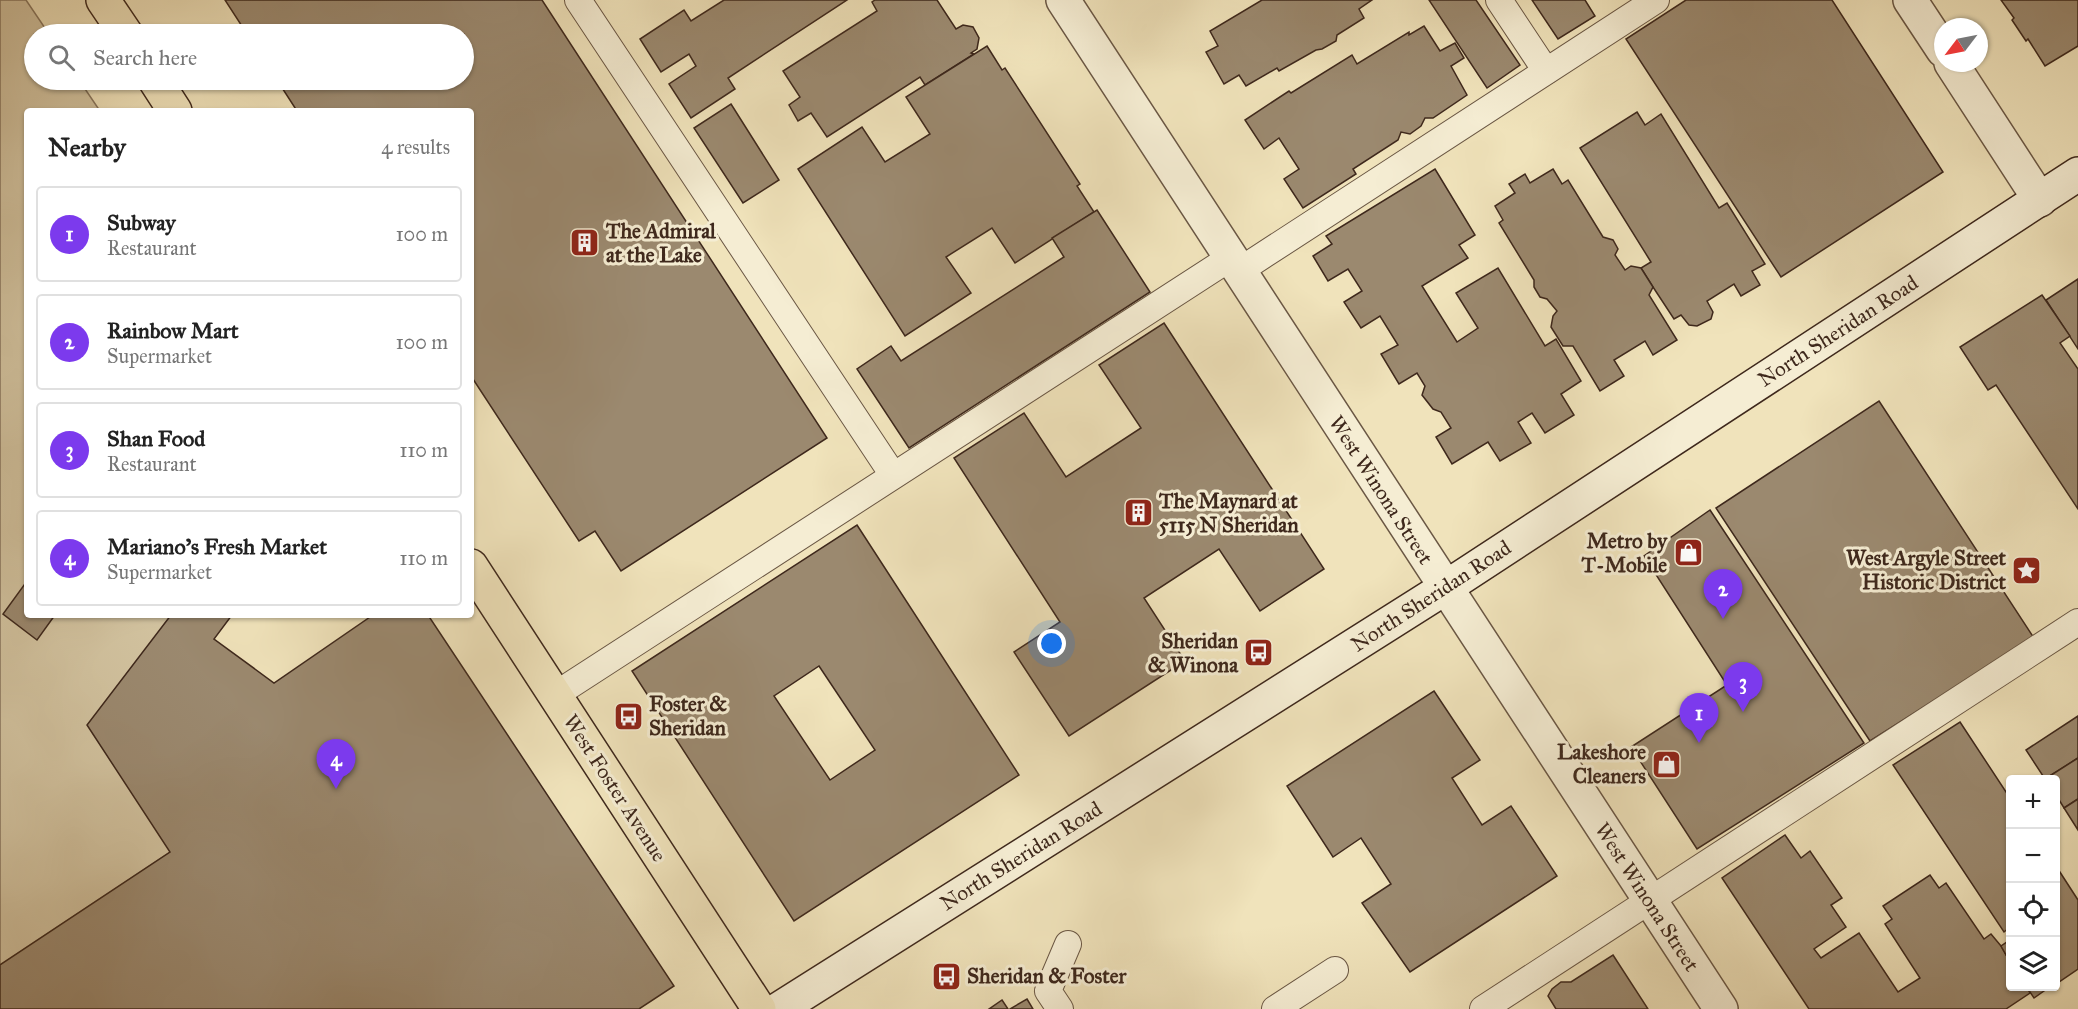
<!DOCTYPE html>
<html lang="en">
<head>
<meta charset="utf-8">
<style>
  body { margin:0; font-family:"IM FELL Great Primer",serif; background:#f2f2f2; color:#222 }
  .controls { position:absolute; right:18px; bottom:18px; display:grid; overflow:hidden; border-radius:6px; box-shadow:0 2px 4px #0004 }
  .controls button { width:54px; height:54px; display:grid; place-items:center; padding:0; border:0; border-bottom:2px solid #e0e0e0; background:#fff; color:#222; font:30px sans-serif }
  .compass { position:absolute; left:1934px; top:18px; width:54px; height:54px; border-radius:50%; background:#fff; box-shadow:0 2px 4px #0004; rotate:238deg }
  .you { position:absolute; left:1052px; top:644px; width:21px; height:21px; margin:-15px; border:4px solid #fff; border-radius:50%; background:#1a73e8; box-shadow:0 0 0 9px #1a73e833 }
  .badge { display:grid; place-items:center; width:39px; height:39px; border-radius:50%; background:#7c3aed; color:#fff; font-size:20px; font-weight:700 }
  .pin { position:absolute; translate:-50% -50px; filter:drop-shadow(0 2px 3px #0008) }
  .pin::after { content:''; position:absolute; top:32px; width:21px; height:18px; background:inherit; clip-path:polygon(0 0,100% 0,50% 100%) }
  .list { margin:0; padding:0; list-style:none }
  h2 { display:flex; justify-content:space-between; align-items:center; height:78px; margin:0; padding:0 24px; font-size:26px }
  h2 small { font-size:20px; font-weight:400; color:#767676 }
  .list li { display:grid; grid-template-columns:39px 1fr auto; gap:18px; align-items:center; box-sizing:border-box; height:96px; margin:0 12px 12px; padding:0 12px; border:2px solid #e0e0e0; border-radius:6px }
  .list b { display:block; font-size:22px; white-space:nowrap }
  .list p { margin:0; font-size:20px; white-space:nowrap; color:#767676 }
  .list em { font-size:20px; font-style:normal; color:#767676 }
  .icon { flex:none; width:33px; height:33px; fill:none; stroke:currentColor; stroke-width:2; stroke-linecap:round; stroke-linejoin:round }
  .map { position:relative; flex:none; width:2078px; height:1009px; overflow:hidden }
  .search { position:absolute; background:#fff; box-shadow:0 2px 4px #0004; left:24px; top:24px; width:450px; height:66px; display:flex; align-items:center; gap:15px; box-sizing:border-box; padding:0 21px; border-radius:33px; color:#767676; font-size:22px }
  .panel { position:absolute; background:#fff; box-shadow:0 2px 4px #0004; left:24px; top:108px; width:450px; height:510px; border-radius:6px }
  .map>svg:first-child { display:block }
</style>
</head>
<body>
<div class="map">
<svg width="2078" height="1009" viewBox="0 0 2078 1009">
  <rect width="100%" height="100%" fill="#f0e3bb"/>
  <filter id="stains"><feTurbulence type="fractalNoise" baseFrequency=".00333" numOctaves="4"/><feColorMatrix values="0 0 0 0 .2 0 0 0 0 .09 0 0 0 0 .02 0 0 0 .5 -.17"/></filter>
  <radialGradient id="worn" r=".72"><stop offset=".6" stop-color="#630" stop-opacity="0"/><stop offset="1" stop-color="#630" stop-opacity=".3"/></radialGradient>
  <polygon fill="#d2c3a0" stroke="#88765e" stroke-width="1.5" points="0,0 26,0 49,34 34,34 34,80 79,80 100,111 27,111 27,615 172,615 170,852 0,965"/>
  <g fill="#9b896f" stroke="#3e281c" stroke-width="1.5" fill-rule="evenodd">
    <polygon points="225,0 542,0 827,438 621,571 595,531 579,541 471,376 471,111 297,111 277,80 464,80 464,34 247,34"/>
    <polygon points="724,0 847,0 728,78 735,89 691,118 669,84 696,66 689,54 661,72 640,39 684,10 691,21"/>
    <polygon points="875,0 937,0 956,29 963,25 973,27 979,38 977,49 971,53 974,54 925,85 920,77 827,137 811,113 798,121 789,105 800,97 783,71 877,11 872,2"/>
    <polygon points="1262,0 1372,0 1359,9 1364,18 1337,35 1336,41 1322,49 1316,50 1279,71 1277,68 1246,86 1239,75 1224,84 1206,52 1218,46 1210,31"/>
    <polygon points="1429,0 1476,0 1520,65 1487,88"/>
    <polygon points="1532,0 1585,0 1595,16 1558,39"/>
    <polygon points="1686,0 1832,0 1943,172 1781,277 1626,39"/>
    <polygon points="2001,0 2078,0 2078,46 2045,66 2028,39 2026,41 2012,20 2014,18"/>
    <polygon points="1424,26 1440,51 1455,43 1464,58 1451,66 1467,95 1433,118 1425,118 1421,126 1410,134 1401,132 1398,140 1353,169 1356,174 1303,208 1284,179 1299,169 1279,138 1264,149 1245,120 1289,91 1291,93 1352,55 1357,64 1409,32 1409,35"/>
    <polygon points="987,46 1002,70 1005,68 1080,184 1077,186 1094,212 1015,263 992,228 946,257 971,293 905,336 798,169 862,127 885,162 930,134 906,97"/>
    <polygon points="731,104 779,180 743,203 694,128"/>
    <polygon points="1637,112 1645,125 1661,114 1719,208 1727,203 1765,264 1752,271 1760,285 1741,296 1734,284 1707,301 1713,312 1711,319 1697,326 1689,325 1681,315 1674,319 1653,287 1641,268 1651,262 1580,148"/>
    <polygon points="1435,169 1475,235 1459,245 1468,258 1422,286 1457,342 1478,328 1456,293 1498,268 1545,346 1556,339 1581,381 1561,394 1574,415 1545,433 1532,413 1518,422 1531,443 1500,461 1488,442 1452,464 1436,437 1451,428 1441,412 1433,409 1422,395 1425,386 1417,373 1399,384 1381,354 1398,345 1380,316 1361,328 1344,302 1362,291 1348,269 1328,281 1313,256 1332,244 1326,236"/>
    <polygon points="1553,169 1562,184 1568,180 1603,237 1613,240 1618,249 1615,255 1625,270 1631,266 1641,268 1653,287 1649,295 1677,340 1653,355 1645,341 1614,360 1624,376 1600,391 1573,346 1563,346 1551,327 1553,316 1557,311 1547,299 1540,297 1534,287 1534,280 1499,223 1503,220 1495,206 1515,193 1509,184 1525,174 1530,183"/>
    <polygon points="1097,210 1150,292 909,448 857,369 891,346 901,361 1064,257 1052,238"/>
    <polygon points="2078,279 2078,349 2046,300"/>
    <polygon points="2042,295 2070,336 2060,343 2078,369 2078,509 1996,385 1988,390 1960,347"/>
    <polygon points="1164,323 1324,569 1260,611 1219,549 1144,598 1185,661 1069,736 1014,652 1060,622 954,458 1024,413 1066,477 1141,428 1099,365"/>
    <polygon points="1879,401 2034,638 1870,741 1716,508"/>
    <polygon points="1710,510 1864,743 1697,849 1631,747 1727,685 1644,556"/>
    <path d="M857,525L1019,775L794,921L632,671ZM819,666L875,750L830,780L774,696Z"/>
    <polygon points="27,581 27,615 55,615 37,640 3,614"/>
    <polygon points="171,615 232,615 214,639 274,683 373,615 428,615 674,986 639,1009 0,1009 0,965 170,852 87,725"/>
    <polygon points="1434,691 1480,760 1452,778 1482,825 1511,806 1557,876 1410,972 1362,903 1391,884 1361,838 1333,857 1287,786"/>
    <polygon points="2078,716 2078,758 2045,779 2026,750"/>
    <polygon points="1960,722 2010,798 2010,927 2004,932 1893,765"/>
    <polygon points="2078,758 2078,799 2064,808 2056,795 2056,780 2045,779"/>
    <polygon points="2078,799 2078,830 2064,808"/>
    <polygon points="1785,835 1801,858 1810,851 1842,898 1831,905 1846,927 1814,949 1821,958 1859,933 1898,992 1920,978 1885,924 1892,919 1883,906 1930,875 1939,888 1946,883 1984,939 1991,934 2001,946 2010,962 2010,986 2026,986 2030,993 2006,1009 1809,1009 1722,878"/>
    <polygon points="2056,866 2078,900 2078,969 2056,984"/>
    <polygon points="2010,940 2010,962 2001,946"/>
    <polygon points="1613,955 1648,1009 1556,1009 1548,996 1552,989 1561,982 1571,982"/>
    <polygon points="2026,986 2051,986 2034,998"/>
    <polygon points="1027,999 1033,1009 1010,1009"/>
    <polygon points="1002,1000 1008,1009 989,1009"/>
  </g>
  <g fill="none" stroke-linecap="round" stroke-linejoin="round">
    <defs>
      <g id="service">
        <polyline points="578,0 893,475"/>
        <polyline points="1499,0 1546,71"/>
        <polyline points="1239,271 1656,0"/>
        <polyline points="555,695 1230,258"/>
        <polyline points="1060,1009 1048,991 1068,944"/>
        <polyline points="1275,1009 1335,970"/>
        <polyline points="1483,1009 2078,622"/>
      </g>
      <g id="minor">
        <polyline points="1063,0 1721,1009"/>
        <polyline points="1910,0 1943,50"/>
        <polyline points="1951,63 2040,200"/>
      </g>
      <polyline id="secondary" points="779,1009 1445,588 2078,174"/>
      <g id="primary">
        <polyline points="103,0 126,34"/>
        <polyline points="155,80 175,111"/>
        <polyline points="471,566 759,1009"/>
      </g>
    </defs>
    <use href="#service" stroke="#6a5744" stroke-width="28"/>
    <use href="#minor" stroke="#6a5744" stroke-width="36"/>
    <use href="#secondary" stroke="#3e281c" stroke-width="36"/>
    <use href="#primary" stroke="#3e281c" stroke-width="36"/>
    <use href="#service" stroke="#f5edd3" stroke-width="26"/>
    <use href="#minor" stroke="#f5edd3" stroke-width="33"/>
    <use href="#secondary" stroke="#f5edd3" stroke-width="33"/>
    <use href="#primary" stroke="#f0e3bb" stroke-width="33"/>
  </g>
  <defs>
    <symbol id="building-square" viewBox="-11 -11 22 22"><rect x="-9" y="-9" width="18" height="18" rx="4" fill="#8f2418" stroke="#f5edd3"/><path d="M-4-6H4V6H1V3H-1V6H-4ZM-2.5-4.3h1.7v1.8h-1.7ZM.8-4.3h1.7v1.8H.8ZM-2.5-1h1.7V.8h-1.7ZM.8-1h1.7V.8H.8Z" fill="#fff"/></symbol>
    <symbol id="shop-square" viewBox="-11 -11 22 22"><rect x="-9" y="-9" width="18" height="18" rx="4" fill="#8f2418" stroke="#f5edd3"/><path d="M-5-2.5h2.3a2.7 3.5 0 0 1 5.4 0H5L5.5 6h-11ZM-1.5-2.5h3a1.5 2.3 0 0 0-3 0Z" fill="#fff"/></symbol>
    <symbol id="sight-square" viewBox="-11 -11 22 22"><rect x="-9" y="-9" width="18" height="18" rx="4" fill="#8f2418" stroke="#f5edd3"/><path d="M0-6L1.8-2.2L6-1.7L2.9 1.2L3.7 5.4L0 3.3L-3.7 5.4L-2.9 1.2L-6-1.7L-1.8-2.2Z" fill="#fff"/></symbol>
    <symbol id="bus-square" viewBox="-11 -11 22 22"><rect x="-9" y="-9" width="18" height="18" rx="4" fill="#8f2418" stroke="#f5edd3"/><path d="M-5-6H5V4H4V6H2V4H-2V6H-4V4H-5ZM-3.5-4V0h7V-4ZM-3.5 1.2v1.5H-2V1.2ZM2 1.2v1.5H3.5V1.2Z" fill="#fff"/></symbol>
  </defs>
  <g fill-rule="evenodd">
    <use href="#building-square" x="568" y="226" width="33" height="33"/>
    <use href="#building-square" x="1122" y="496" width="33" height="33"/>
    <use href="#shop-square" x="1672" y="536" width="33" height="33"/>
    <use href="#sight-square" x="2010" y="554" width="33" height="33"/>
    <use href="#bus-square" x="1242" y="636" width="33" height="33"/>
    <use href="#bus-square" x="612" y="700" width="33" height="33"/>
    <use href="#shop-square" x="1650" y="748" width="33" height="33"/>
    <use href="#bus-square" x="930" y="960" width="33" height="33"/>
  </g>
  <g text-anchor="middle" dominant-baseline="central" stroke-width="6" stroke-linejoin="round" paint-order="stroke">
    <g font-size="21" font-weight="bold" fill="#3e281c" stroke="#f5edd3" text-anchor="start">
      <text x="606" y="231">The Admiral<tspan x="606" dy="24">at the Lake</tspan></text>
      <text x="1159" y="501">The Maynard at<tspan x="1159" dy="24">5115 N Sheridan</tspan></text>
      <text x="1667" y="541" text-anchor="end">Metro by<tspan x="1667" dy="24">T-Mobile</tspan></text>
      <text x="2006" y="558" text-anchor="end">West Argyle Street<tspan x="2006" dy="24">Historic District</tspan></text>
      <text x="1238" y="641" text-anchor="end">Sheridan<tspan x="1238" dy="24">&amp; Winona</tspan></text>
      <text x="649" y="704">Foster &amp;<tspan x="649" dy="24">Sheridan</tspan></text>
      <text x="1646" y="752" text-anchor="end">Lakeshore<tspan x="1646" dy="24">Cleaners</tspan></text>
      <text x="967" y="976">Sheridan &amp; Foster</text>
    </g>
    <g font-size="21" fill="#3e281c" stroke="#f5edd3">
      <text transform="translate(1838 331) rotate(-33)">North Sheridan Road</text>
      <text transform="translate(1381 490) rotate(57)">West Winona Street</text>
      <text transform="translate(1431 596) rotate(-33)">North Sheridan Road</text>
      <text transform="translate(615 788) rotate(57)">West Foster Avenue</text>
      <text transform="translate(1021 856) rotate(-32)">North Sheridan Road</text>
      <text transform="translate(1647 897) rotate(57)">West Winona Street</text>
    </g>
  </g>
  <rect width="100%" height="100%" filter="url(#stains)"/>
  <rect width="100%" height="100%" fill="url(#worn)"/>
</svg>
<div class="controls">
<button>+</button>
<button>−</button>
<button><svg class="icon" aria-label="locate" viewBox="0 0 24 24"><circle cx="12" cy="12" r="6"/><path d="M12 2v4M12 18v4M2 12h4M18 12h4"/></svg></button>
<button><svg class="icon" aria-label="layers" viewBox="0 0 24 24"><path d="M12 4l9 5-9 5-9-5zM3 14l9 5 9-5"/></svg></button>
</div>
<svg class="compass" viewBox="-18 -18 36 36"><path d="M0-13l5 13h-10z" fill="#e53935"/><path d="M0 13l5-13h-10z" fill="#767676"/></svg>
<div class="you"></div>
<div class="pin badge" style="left:1699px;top:743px">1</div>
<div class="pin badge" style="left:1723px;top:619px">2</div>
<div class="pin badge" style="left:1743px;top:712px">3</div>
<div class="pin badge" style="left:336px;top:789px">4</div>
<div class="search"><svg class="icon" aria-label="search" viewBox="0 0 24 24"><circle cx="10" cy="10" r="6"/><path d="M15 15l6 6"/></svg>Search here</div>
<section class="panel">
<h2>Nearby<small>4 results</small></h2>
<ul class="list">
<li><span class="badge">1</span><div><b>Subway</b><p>Restaurant</p></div><em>100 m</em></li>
<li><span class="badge">2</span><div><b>Rainbow Mart</b><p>Supermarket</p></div><em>100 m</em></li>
<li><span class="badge">3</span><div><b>Shan Food</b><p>Restaurant</p></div><em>110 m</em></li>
<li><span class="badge">4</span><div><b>Mariano's Fresh Market</b><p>Supermarket</p></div><em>110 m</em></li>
</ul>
</section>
</div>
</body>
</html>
